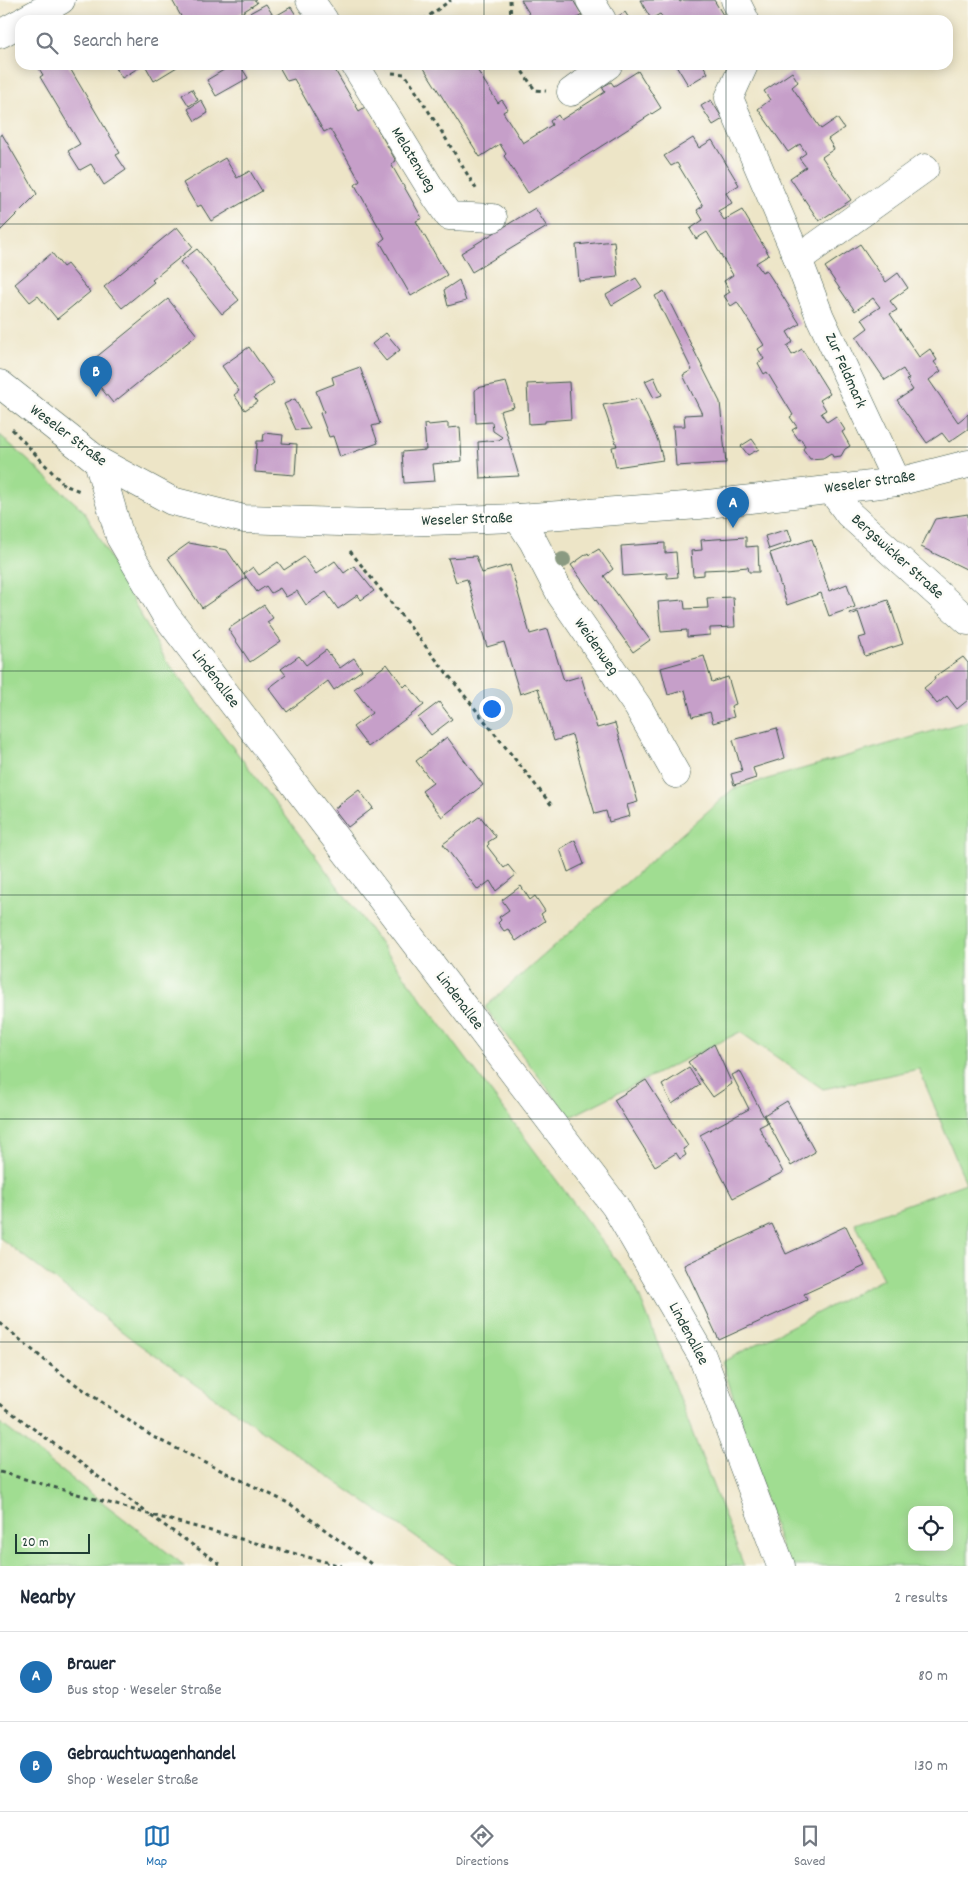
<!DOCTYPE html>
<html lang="en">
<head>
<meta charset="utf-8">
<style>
  body { margin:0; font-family:Dekko,sans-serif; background:#f6f6f7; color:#1f2937 }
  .controls { position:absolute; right:15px; bottom:15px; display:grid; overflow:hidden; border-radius:10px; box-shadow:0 2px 12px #0003 }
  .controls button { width:45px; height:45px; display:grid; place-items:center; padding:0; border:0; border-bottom:1px solid #e0e1e3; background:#fff; color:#1f2937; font:25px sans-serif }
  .scale { position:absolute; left:15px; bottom:12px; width:75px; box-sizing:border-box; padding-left:5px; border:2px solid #1f3d34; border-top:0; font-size:14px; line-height:18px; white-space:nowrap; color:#1f3d34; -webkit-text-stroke:4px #fdfcf7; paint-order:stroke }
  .you { position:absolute; left:491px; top:708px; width:18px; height:18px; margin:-12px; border:4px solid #fff; border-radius:50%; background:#1a73e8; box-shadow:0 0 0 8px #1a73e833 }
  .badge { display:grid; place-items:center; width:32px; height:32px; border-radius:50%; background:#1f6fb2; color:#fff; font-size:16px; font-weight:700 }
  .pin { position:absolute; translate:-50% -41px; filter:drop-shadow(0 1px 2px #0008) }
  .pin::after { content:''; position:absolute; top:26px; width:18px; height:15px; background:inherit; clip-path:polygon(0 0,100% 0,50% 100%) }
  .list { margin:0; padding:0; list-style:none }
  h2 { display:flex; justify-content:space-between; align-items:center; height:65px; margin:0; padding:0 20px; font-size:21px }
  h2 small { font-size:16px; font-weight:400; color:#747a83 }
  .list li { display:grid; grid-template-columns:32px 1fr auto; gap:15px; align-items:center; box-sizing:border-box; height:90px; padding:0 20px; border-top:1px solid #e0e1e3 }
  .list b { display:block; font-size:19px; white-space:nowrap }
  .list p { margin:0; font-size:16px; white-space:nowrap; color:#747a83 }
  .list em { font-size:16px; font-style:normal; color:#747a83 }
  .icon { flex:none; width:28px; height:28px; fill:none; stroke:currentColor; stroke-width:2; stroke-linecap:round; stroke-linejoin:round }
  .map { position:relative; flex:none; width:968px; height:1566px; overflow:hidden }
  .search { position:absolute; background:#fff; box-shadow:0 2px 12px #0003; left:15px; right:15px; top:15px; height:55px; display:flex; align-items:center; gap:12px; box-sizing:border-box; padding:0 18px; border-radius:15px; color:#747a83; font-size:19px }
  .sheet { height:245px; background:#fff }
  nav { display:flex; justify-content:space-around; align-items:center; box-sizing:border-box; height:70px; border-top:1px solid #e0e1e3; background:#fff; font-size:14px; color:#747a83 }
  nav a { display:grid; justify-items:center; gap:2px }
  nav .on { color:#1f6fb2 }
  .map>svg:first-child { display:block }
</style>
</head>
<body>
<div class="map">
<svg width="968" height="1566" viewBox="0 0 968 1566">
  <rect width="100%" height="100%" fill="#fdfcf7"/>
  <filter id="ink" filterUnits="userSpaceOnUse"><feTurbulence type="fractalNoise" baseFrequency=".02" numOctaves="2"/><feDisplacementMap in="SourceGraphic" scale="10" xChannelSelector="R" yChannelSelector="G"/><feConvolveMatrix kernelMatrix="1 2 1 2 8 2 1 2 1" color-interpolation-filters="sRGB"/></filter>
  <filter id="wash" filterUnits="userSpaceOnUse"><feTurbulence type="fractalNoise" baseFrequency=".0096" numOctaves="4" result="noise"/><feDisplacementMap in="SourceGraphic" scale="20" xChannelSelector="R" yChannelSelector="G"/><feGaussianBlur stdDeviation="1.12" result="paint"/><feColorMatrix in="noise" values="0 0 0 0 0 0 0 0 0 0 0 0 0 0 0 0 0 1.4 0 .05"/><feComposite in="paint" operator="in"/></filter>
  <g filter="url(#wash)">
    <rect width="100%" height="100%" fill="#ede5c7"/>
    <g fill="#a0dd91" stroke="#608d62" fill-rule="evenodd">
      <polygon points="0,435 84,511 165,659 281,810 636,1287 744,1566 457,1566 137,1343 0,1238"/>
      <path d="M968,721V1566H787L722,1362L883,1279L855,1223L966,1183L919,1069L823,1089L740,1032L570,1117L485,1007L733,789ZM912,1510H949V1547H912Z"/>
      <polygon points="0,1423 185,1566 0,1566"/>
    </g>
    <g id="blocks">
      <g fill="#c69fc9">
        <polygon points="172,0 255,0 257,3 230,20 183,20"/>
        <polygon points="521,0 573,0 582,15 574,20 533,20"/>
        <polygon points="640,0 679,0 680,2 683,0 714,0 726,20 665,20 660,14 651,19"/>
        <polygon points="266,4 274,17 291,7 299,20 249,20 246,15"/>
        <polygon points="625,12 630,20 612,20"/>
        <polygon points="37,65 68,65 120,153 116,155 126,170 104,185 91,164 80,170 68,151 80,144 40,77 43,75"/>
        <polygon points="114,65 143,65 122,78"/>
        <polygon points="145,65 175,65 177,67 154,81"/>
        <polygon points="225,65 240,65 248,78 216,96 207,80 227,68"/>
        <polygon points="278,65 332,65 359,111 365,107 396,161 391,164 422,218 416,221 447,275 411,296 380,242 385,238 355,185 360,181 330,129 324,132 294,79 287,81"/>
        <polygon points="422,65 474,65 498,103 502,100 508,109 503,112 523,143 552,125 550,121 558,115 561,120 605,92 602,87 611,82 614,86 638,71 661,108 528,193 504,156 506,154 500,144 480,157"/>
        <polygon points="676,65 703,65 708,73 688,85"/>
        <polygon points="792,72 798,82 792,87 821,129 837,118 844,128 828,139 834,149 822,157 851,200 819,221 790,178 806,167 799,158 806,153 800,144 788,152 758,109 770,100 764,91"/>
        <polygon points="192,89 198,100 189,106 182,95"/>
        <polygon points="201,100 208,113 195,121 188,109"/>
        <polygon points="711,100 723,119 713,125 701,106"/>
        <polygon points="2,134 37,194 0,231 0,135"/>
        <polygon points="693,138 699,148 712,140 739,185 726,193 732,203 718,211 724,220 742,210 769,255 756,263 762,272 766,270 772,279 800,324 787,332 793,342 787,346 792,355 802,349 830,394 820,400 826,410 821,413 827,422 836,416 845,430 842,432 850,446 845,449 841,456 833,457 831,453 823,458 810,459 803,449 805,446 801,439 799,440 792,430 797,427 790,417 793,415 767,372 764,374 758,363 764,359 758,349 764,345 737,302 731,306 724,296 730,292 724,281 733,275 707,232 696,239 690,229 703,220 697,210 703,206 677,163 671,166 664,156"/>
        <polygon points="225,158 237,178 250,171 262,191 211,221 201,205 197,207 183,183"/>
        <polygon points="535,208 547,227 472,272 461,253"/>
        <polygon points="177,227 193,247 152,280 154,282 122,308 104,287"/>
        <polygon points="614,241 618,277 579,281 576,245"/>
        <polygon points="860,244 886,282 898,273 908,288 890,301 897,310 890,314 919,357 930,349 937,360 934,362 941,371 929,380 958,422 968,414 968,429 949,442 942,433 927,443 897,400 913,390 906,380 909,379 903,369 885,380 856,337 868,328 862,319 880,307 873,298 855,311 825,267"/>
        <polygon points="197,249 239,300 222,314 180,262"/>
        <polygon points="52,253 63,267 67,264 90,292 57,319 38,296 30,302 15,284"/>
        <polygon points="636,278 642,287 612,305 606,295"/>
        <polygon points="459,280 466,301 448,306 444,290"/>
        <polygon points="664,291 720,402 726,463 676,466 673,426 685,426 684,415 702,414 683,375 692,370 655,296"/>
        <polygon points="168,299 197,335 113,403 84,367"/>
        <polygon points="386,333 400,350 386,361 372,344"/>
        <polygon points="249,347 274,383 254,397 257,402 245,410 234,395 239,391 222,366"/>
        <polygon points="360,367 380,424 372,426 378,443 340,457 333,436 329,437 320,413 324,412 316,391 334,384 332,377"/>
        <polygon points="654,377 662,395 654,398 645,381"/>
        <polygon points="506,382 514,407 500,411 519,476 480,478 478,442 499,440 502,437 493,431 492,422 476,423 475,391 477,388"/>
        <polygon points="569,382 571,419 545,421 545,423 529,424 527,384"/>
        <polygon points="295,399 310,429 296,430 284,404"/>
        <polygon points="639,399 658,441 663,460 616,467 612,447 617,446 603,405"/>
        <polygon points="428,423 428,425 448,423 448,428 460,427 462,461 433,464 435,481 404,483 402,452 426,450 424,424"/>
        <polygon points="264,433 283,435 282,443 297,444 295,475 255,472 257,441 263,441"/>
        <polygon points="752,439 759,449 748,455 741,446"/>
        <polygon points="968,514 968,570 921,547 935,519"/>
        <polygon points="788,529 792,541 769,549 765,536"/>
        <polygon points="746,537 746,547 758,546 759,572 749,572 748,567 726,569 704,570 704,575 693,576 691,551 702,550 701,540"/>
        <polygon points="812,539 829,591 847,584 855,607 829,616 821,593 787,605 770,553"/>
        <polygon points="189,543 227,550 246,578 202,608 168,558"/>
        <polygon points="665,543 665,553 676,552 678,577 667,578 667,573 623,576 621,546"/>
        <polygon points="599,549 613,569 604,576 650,640 633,652 571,565 588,553 589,555"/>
        <polygon points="476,556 482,573 510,565 530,634 548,629 564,681 581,676 597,728 615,723 638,802 627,805 630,816 609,822 606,811 595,814 572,735 554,741 538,688 520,694 504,642 487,647 467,579 456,582 448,558"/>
        <polygon points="304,557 316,574 335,561 344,573 354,566 374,591 361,600 358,595 338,609 326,592 306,605 297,591 286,597 280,588 271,593 266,586 257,592 244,574 253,567 259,575 278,562 284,570"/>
        <polygon points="733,597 735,627 710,628 710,635 698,636 687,637 687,630 661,632 658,602 684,600 685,609 708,608 707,598"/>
        <polygon points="888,600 903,644 865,656 859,638 866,636 858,612 851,615 850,613"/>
        <polygon points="264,605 273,618 267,622 281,641 250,662 228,629"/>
        <polygon points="326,650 340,668 354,658 362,670 334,690 328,681 287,712 269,688 286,675 281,669 299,656 306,665"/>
        <polygon points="704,656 712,682 728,677 736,704 731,706 734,717 713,723 710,712 692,717 685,690 668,695 661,668"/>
        <polygon points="963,657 968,663 968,700 957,709 947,696 937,704 924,688 935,679 934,677"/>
        <polygon points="387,664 404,687 407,684 424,705 368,747 353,727 372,713 354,689"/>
        <polygon points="439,702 452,719 431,735 418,718"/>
        <polygon points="777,728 785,758 753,768 756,778 734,785 731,774 742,771 733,740"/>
        <polygon points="447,737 483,785 442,817 422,791 433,783 416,761"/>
        <polygon points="359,790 373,808 348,827 334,809"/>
        <polygon points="480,816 496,837 488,842 489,844 487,846 504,868 508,865 516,875 496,891 490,881 478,890 443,844"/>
        <polygon points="575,840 584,864 568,872 560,849"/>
        <polygon points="521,886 530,900 535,896 545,911 541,914 545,921 516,941 508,929 504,931 498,923 501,920 499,917 509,910 502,900"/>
        <polygon points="714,1044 732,1084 713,1097 688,1062"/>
        <polygon points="689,1068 700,1085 672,1104 662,1085"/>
        <polygon points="740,1071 767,1123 759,1127 783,1172 733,1198 700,1135 749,1109 732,1075"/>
        <polygon points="646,1080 688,1146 683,1149 686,1155 680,1159 676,1153 655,1166 614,1100"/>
        <polygon points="787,1101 815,1152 791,1166 764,1115"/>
        <polygon points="772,1224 786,1254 846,1226 865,1266 804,1294 807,1300 719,1340 684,1265"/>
      </g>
    </g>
  </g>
  <g filter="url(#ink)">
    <use href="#blocks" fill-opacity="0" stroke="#3e564a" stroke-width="1"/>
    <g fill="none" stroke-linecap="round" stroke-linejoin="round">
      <defs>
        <g id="minor">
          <polyline points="310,0 324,20"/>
          <polyline points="590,0 602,20"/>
          <polyline points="735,0 745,20"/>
          <polyline points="25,20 61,0"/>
          <polyline points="0,34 20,23"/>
          <polyline points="355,65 436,197 449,216 493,218"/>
          <polyline points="744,65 729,98 798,259 820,317 897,482"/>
          <polyline points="571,92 608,65"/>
          <polyline points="798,259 925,168"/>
          <polyline points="0,384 98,461 172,501 244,519 372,523 518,518 699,505 897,482 968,464"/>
          <polyline points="98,461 120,537 165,614 615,1206 702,1356 781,1566"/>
          <polyline points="831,489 849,514 968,621"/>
          <polyline points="518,518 533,541 561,595 638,707 676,774"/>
        </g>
      </defs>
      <use href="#minor" stroke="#3e564a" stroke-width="29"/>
      <g stroke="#3e564a" stroke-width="3" stroke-dasharray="4 4" stroke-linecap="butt">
        <polyline points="510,0 511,20"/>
        <polyline points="423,20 451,0"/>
        <polyline points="518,65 535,90 546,91"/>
        <polyline points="392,73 405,74 443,134 478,192"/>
        <polyline points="12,429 64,485 80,491"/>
        <polyline points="350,551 553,807"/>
        <polyline points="0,1323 65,1377 153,1437 290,1504 374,1566"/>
        <polyline points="0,1404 146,1512"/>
        <polyline points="0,1472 148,1514 341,1566"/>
        <polyline points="151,1516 223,1566"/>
      </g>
      <use href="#minor" stroke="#fff" stroke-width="28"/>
    </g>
    <circle fill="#8a9a81" cx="563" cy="560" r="8"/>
  </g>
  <path fill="none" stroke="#1f3d34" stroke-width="1" stroke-opacity="0.55" d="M242,0V20M484,0V20M726,0V20M242,65V1566M484,65V1566M726,65V1566M0,224H968M0,447H968M0,671H968M0,895H968M0,1119H968M0,1342H968"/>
  <g text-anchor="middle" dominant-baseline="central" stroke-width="5" stroke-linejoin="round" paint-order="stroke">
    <g font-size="16" fill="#1f3d34" stroke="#fdfcf7">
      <text transform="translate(413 160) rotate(59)">Melatenweg</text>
      <text transform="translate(845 371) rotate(66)">Zur Feldmark</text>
      <text transform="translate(68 436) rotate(37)">Weseler Straße</text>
      <text transform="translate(870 483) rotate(-8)">Weseler Straße</text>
      <text transform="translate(467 520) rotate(-2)">Weseler Straße</text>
      <text transform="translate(897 557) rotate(42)">Bergswicker Straße</text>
      <text transform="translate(596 647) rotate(55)">Weidenweg</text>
      <text transform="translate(215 679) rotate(53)">Lindenallee</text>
      <text transform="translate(459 1001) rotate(53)">Lindenallee</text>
      <text transform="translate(688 1334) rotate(62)">Lindenallee</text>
    </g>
  </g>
</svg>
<div class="controls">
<button><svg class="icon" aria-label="locate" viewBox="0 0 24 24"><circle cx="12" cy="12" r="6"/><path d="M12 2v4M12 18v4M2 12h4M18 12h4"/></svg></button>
</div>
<div class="scale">20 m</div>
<div class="you"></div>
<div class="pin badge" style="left:733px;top:528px">A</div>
<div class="pin badge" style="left:96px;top:397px">B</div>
<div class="search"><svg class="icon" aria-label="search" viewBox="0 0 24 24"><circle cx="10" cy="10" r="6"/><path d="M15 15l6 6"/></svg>Search here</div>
</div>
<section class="sheet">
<h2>Nearby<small>2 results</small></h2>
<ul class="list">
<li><span class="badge">A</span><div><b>Brauer</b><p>Bus stop · Weseler Straße</p></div><em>80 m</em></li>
<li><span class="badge">B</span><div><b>Gebrauchtwagenhandel</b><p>Shop · Weseler Straße</p></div><em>130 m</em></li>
</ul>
</section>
<nav>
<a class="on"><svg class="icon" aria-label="map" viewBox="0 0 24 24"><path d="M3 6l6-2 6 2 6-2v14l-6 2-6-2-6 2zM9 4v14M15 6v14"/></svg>Map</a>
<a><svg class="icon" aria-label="directions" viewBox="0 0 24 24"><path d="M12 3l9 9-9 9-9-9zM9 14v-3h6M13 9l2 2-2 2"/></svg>Directions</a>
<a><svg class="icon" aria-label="saved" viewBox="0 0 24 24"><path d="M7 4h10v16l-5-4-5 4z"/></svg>Saved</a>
</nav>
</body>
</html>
